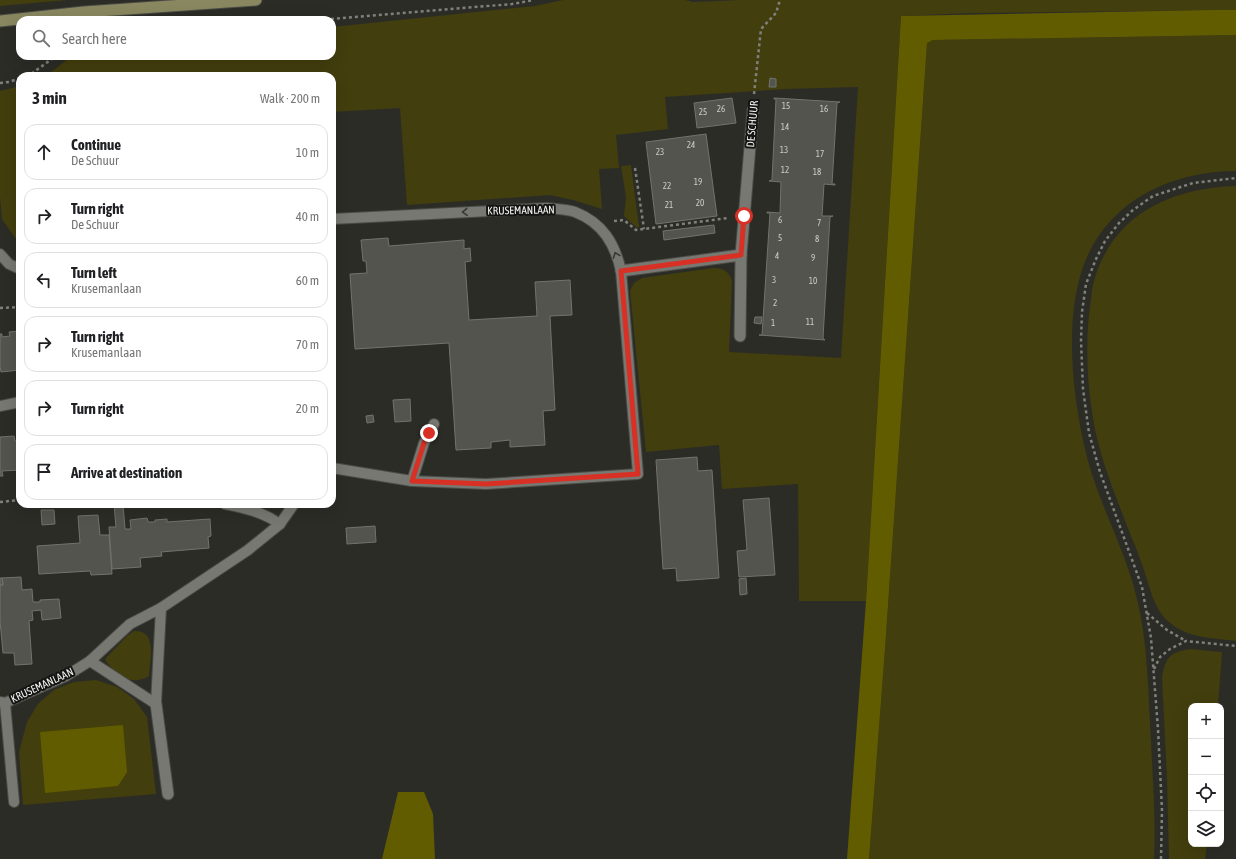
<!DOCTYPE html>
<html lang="en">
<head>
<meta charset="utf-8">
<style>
  body { margin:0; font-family:"Asap Condensed",sans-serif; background:#f6f6f6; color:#202124 }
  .controls { position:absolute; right:12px; bottom:12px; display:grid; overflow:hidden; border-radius:8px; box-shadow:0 4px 16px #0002 }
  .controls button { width:36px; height:36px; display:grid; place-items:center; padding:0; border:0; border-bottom:1px solid #e0e0e0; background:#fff; color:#202124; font:20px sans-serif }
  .stop { position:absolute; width:12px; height:12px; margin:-9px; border:3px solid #d93025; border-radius:50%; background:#fff }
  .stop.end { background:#d93025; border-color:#fff; box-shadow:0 1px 4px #0008 }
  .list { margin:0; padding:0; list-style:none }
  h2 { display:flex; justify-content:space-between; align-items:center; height:52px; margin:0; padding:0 16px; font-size:17px }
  h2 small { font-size:13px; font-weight:400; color:#757577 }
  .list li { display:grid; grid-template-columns:26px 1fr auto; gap:12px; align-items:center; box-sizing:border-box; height:56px; margin:0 8px 8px; padding:0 8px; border:1px solid #e0e0e0; border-radius:12px }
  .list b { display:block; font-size:15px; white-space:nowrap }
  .list p { margin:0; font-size:13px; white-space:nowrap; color:#757577 }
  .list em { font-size:13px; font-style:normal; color:#757577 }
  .icon { flex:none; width:22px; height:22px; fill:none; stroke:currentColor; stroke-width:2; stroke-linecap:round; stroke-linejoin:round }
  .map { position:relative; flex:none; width:1236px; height:859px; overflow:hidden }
  .search { position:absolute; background:#fff; box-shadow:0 4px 16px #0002; left:16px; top:16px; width:320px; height:44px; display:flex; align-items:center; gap:10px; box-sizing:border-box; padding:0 14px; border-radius:12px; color:#757577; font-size:15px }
  .panel { position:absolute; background:#fff; box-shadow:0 4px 16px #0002; left:16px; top:72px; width:320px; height:436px; border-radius:12px }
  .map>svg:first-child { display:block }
</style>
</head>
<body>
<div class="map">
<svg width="1236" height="859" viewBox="0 0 1236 859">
  <rect width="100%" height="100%" fill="#2c2c27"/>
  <g fill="#423e0e">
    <polygon points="0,0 67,0 0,6"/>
    <path d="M563,0H685L693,2L740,0H1236V10L971,13L901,16L866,601H799L798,484L722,489L719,445L646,452L630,291L634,283L642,278L713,268C723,268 729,271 732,281L729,352L841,358L858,87L786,89L665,97L668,129L616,135L619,168L599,169L602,209L573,200L550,195L407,205L400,108L332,112V76H46L72,56H332V27L535,6Z"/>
    <path d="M1236,35V171C1169,171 1104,203 1082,270C1063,327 1074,411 1090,468C1104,514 1128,557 1138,603C1147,643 1148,683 1150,723C1152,768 1156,814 1154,859H869L885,649L927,43L933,40Z"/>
    <polygon points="20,86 20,240 16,239 2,219 0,197 0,91"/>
    <polygon points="631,165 639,227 637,228 624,216 626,197 621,166"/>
    <path d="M1236,186V641C1214,638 1186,638 1169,622C1154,609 1150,588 1144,570C1140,559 1136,547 1131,536C1118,502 1104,469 1096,434C1088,395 1085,354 1089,315C1091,303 1091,292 1094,281C1113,214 1171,188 1236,186Z"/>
    <path d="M134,631C158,630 150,660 149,676C131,687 114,675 105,659L127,636Z"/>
    <path d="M1190,649L1222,652L1218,706H1191V844H1207L1205,859H1169L1167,778L1162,678C1165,658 1170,652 1190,649Z"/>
    <polygon points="96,680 117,687 134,699 147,717 156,794 23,805 19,752 27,722 38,704 54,690 74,682"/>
  </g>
  <g fill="#625c00">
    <polygon points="1212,10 1236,10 1236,35 933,40 927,43 885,649 869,859 847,859 866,601 901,16"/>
    <polygon points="123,725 127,772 118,786 45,793 40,732"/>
    <polygon points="398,792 424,792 433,814 435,859 382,859"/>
  </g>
  <g fill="#54544f" stroke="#73736d">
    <polygon points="770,78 776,79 776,87 769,87"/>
    <polygon points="732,98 736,123 697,128 694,103"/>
    <polygon points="774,98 840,102 837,103 832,184 835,184 835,185 824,184 822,216 833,216 830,217 823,338 825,340 759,335 762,335 770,213 767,213 767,212 780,213 781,182 769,181 772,180 776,99 774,99"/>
    <polygon points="706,134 717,216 656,224 646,142"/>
    <polygon points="714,225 715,233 664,240 663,231"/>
    <polygon points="388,238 389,246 464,240 464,249 470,248 471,261 465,262 469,320 537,316 535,282 570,280 572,315 550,316 555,410 543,411 545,445 510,447 510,440 491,442 491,448 456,450 449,343 355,349 350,274 367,273 366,261 363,261 361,240"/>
    <polygon points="755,317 762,317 761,324 754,323"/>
    <polygon points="20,331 20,370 1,372 0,367 0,334 2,334 2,337 10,336 9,332"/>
    <polygon points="410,399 411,421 395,422 393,400"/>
    <polygon points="373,415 374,422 367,423 366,416"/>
    <polygon points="14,436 15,441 20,441 20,470 2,471 3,476 0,476 0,437"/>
    <polygon points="697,457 698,471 712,470 719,578 677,581 676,568 663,569 656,460"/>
    <polygon points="769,498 775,575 739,577 737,551 747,550 743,500"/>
    <polygon points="114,504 123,504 125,529 131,529 130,520 147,518 148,522 155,522 155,520 167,519 167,522 210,519 211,536 208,537 209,548 161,552 162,556 140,558 141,567 112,569 109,527 116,527"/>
    <polygon points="41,510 54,510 55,524 42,525"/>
    <polygon points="98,515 100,535 109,535 112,574 91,575 90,571 39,574 37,546 80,543 78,516"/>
    <polygon points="375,526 376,542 347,544 346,528"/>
    <polygon points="21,577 22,590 32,589 33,602 40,602 40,600 59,599 61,618 42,620 41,610 32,611 33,620 29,621 32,664 15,665 14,653 3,653 0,621 0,585 3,585 2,578"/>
    <polygon points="0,578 2,578 3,585 0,585"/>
    <polygon points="746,578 747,594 740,595 739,579"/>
  </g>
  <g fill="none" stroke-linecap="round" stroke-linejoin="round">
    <defs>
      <g id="service">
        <path d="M332,219L547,208C556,209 567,209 575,212C603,223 615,244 621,271L638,474L486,484L412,481L332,468"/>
        <polyline points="0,254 9,264 20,269"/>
        <polyline points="0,406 20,402"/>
        <polyline points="412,481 424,443 434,424"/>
        <path d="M225,504C245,508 263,512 280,524"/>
        <polyline points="90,661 156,704"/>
        <polyline points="0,702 5,703 66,676 90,661 130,624 161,608 248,550 280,524 294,504"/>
        <polyline points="5,703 14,802"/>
        <polyline points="156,704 161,608"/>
      </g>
      <g id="minor">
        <polyline points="621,271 741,255"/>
        <polyline points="740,336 741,255 753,110"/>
        <polyline points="156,704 168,794"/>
      </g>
      <polyline id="secondary" points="0,21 84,12 256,0"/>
    </defs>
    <use href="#service" stroke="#4a4a46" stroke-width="12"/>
    <use href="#minor" stroke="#4a4a46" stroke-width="13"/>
    <use href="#secondary" stroke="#4a4a46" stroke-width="13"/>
    <g stroke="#80807c" stroke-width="2.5" stroke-dasharray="3 3" stroke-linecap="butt">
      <polyline points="319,20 512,4 534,0"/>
      <polyline points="26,76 31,74 56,56"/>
      <polyline points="0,83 9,82 20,78"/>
      <polyline points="754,94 761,29 776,13 780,0"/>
      <polyline points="635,168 644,229"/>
      <polyline points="614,221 624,220 636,230 728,218"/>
      <polyline points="0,308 20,307"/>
      <polyline points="0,502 20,500"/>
      <polyline points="1147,613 1167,630 1186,641"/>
      <polyline points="1154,669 1160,657 1170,649 1186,641 1236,646"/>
      <polyline points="1161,859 1162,810 1158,729 1151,638 1142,587 1100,472 1089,433 1083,389 1081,341 1082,312 1086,284 1096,259 1105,241 1119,223 1133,210 1153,196 1193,183 1236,178"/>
    </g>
    <use href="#service" stroke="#787872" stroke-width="10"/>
    <use href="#minor" stroke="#787872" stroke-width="11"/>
    <use href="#secondary" stroke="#89875f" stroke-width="11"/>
  </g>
  <defs><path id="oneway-chevron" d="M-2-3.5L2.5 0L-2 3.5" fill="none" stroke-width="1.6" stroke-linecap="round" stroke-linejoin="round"/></defs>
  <g stroke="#373734">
    <use href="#oneway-chevron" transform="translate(465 212) rotate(177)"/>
    <use href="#oneway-chevron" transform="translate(616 255) rotate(-111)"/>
  </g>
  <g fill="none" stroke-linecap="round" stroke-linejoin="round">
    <polyline stroke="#d93025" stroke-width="5" points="429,433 424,443 412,481 486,484 638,474 621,271 741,255 744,216"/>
  </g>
  <g text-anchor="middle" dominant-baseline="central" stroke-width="4" stroke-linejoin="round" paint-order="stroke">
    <g font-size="9" fill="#cbcbc8">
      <text x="786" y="106">15</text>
      <text x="721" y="109">26</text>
      <text x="824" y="109">16</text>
      <text x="703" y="112">25</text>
      <text x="785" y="127">14</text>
      <text x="691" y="145">24</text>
      <text x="784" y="150">13</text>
      <text x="660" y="152">23</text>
      <text x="820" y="154">17</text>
      <text x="785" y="170">12</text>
      <text x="817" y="172">18</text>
      <text x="698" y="182">19</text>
      <text x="667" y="186">22</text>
      <text x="700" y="203">20</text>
      <text x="669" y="205">21</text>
      <text x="780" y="220">6</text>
      <text x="819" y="223">7</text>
      <text x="780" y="238">5</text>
      <text x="817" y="239">8</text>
      <text x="777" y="256">4</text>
      <text x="813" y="258">9</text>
      <text x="774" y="280">3</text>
      <text x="813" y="281">10</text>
      <text x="775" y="303">2</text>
      <text x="810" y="322">11</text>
      <text x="773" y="323">1</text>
    </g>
    <g font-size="11" fill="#f3f3f0" stroke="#141412">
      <text transform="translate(752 124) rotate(-85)">DE SCHUUR</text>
      <text transform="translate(521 210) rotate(-1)">KRUSEMANLAAN</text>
      <text transform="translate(42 685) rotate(-25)">KRUSEMANLAAN</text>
    </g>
  </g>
</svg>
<div class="controls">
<button>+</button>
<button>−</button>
<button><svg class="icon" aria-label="locate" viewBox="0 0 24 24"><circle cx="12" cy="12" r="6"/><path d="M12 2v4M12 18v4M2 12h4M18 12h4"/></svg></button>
<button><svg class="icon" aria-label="layers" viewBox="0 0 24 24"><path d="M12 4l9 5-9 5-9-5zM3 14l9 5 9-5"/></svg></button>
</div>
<div class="stop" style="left:744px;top:216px"></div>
<div class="stop end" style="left:429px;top:433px"></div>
<div class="search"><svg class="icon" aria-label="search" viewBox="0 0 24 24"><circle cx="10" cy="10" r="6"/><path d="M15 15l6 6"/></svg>Search here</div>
<section class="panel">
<h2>3 min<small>Walk · 200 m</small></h2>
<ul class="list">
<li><svg class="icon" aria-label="ahead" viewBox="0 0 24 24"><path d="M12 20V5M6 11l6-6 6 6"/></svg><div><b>Continue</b><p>De Schuur</p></div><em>10 m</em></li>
<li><svg class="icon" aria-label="right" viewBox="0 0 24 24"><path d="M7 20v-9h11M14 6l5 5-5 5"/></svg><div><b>Turn right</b><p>De Schuur</p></div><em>40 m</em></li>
<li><svg class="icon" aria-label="left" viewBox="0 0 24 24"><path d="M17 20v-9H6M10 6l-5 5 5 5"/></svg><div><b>Turn left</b><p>Krusemanlaan</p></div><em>60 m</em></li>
<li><svg class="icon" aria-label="right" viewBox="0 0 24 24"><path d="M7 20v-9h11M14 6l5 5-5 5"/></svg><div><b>Turn right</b><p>Krusemanlaan</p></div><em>70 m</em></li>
<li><svg class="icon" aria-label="right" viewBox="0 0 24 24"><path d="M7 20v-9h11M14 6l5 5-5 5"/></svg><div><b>Turn right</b></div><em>20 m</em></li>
<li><svg class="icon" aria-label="arrive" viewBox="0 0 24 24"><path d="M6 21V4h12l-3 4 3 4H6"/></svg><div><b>Arrive at destination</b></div></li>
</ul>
</section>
</div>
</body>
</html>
